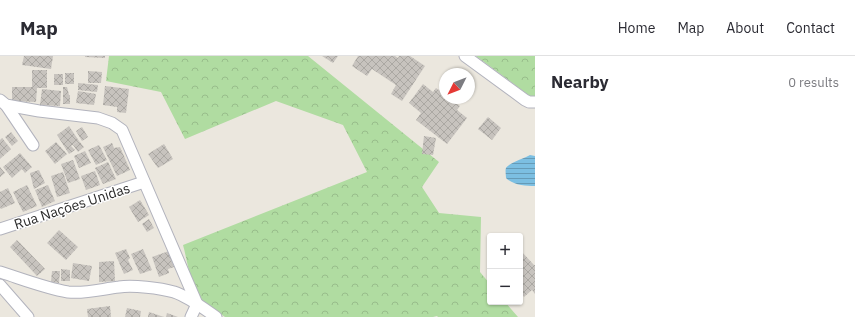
<!DOCTYPE html>
<html lang="en">
<head>
<meta charset="utf-8">
<style>
  body { margin:0; font-family:"IBM Plex Sans",sans-serif; background:#f2f2f3; color:#2b2b33 }
  .controls { position:absolute; right:12px; bottom:12px; display:grid; overflow:hidden; border-radius:4px; box-shadow:0 1px 3px #0004 }
  .controls button { width:36px; height:36px; display:grid; place-items:center; padding:0; border:0; border-bottom:1px solid #e1e1e2; background:#fff; color:#2b2b33; font:20px sans-serif }
  .compass { position:absolute; left:439px; top:12px; width:36px; height:36px; border-radius:50%; background:#fff; box-shadow:0 1px 3px #0004; rotate:228deg }
  .list { margin:0; padding:0; list-style:none }
  h2 { display:flex; justify-content:space-between; align-items:center; height:52px; margin:0; padding:0 16px; font-size:17px }
  h2 small { font-size:13px; font-weight:400; color:#7c7c81 }
  .map { position:relative; flex:none; width:535px; height:261px; overflow:hidden }
  header { display:flex; align-items:center; gap:24px; box-sizing:border-box; height:56px; padding:0 20px; background:#fff; border-bottom:1px solid #e1e1e2 }
  header strong { font-size:19px }
  nav { display:flex; gap:22px; margin-inline-start:auto; font-size:14px }
  main { display:flex }
  aside { flex:1; background:#fff }
  .map>svg:first-child { display:block }
</style>
</head>
<body>
<header>
<strong>Map</strong>
<nav><a>Home</a><a>Map</a><a>About</a><a>Contact</a></nav>
</header>
<main>
<div class="map">
<svg width="535" height="261" viewBox="0 0 535 261">
  <defs>
    <pattern id="forest-crowns" width="20" height="18" patternUnits="userSpaceOnUse"><rect width="20" height="18" fill="#b0dca1"/><path d="M2 6a3 3 0 1 1 6 0M12 15a3 3 0 1 1 6 0" fill="none" stroke="#98bd8b"/></pattern>
    <pattern id="water-rules" width="6" height="5" patternUnits="userSpaceOnUse"><rect width="6" height="5" fill="#7cbfe2"/><path d="M0 2.5h6" fill="none" stroke="#669bb7"/></pattern>
    <pattern id="building-cross-hatch" width="8" height="8" patternUnits="userSpaceOnUse"><rect width="8" height="8" fill="#c7c3be"/><path d="M0 0l8 8M0 8l8-8" fill="none" stroke="#aba8a3"/></pattern>
  </defs>
  <rect width="100%" height="100%" fill="#ebe7de"/>
  <g fill="url(#forest-crowns)">
    <path d="M109,0H308L439,106L422,131L439,157L481,161L480,216L490,228V246H505L518,261H438L437,260L433,261H225C218,256 211,251 204,246C190,232 188,207 183,189L367,116L343,69L276,45L185,83L161,36L106,25Z"/>
    <polygon points="476,0 535,0 535,40 531,41"/>
  </g>
  <path fill="url(#water-rules)" d="M530,99L535,100V130C526,130 513,129 506,122C506,119 505,114 506,112C507,108 525,102 530,99Z"/>
  <g fill="url(#building-cross-hatch)">
    <polygon points="24,0 53,0 51,13 22,9"/>
    <polygon points="85,0 105,0 105,2 85,1"/>
    <polygon points="322,0 338,0 333,7"/>
    <polygon points="358,0 395,0 398,2 399,0 410,0 425,10 402,45 391,38 396,29 372,13 367,20 352,10"/>
    <polygon points="32,14 47,14 47,32 37,32 36,46 12,45 12,31 32,31"/>
    <polygon points="88,15 102,16 101,27 88,27"/>
    <rect x="65" y="17" width="9" height="11"/>
    <rect x="54" y="18" width="9" height="11"/>
    <polygon points="78,27 98,29 97,36 78,34"/>
    <polygon points="423,28 433,36 436,32 445,38 445,42 450,42 460,50 457,54 467,62 447,88 416,64 421,57 409,47"/>
    <polygon points="105,30 129,33 126,57 117,56 117,51 103,49"/>
    <polygon points="63,31 67,31 69,39 70,39 70,48 63,48"/>
    <polygon points="42,33 61,35 60,50 40,49"/>
    <polygon points="78,35 96,38 94,49 76,47"/>
    <polygon points="488,61 501,72 492,84 478,73"/>
    <polygon points="69,70 79,85 71,90 75,94 69,98 57,79"/>
    <polygon points="82,71 88,81 82,85 76,75"/>
    <polygon points="11,76 18,85 12,90 5,81"/>
    <polygon points="424,80 436,82 433,99 422,98"/>
    <polygon points="2,82 11,93 0,103 0,84"/>
    <polygon points="79,85 84,91 78,96 73,89"/>
    <polygon points="56,86 67,98 55,108 45,95"/>
    <polygon points="112,87 114,92 120,91 130,114 117,120 103,91"/>
    <polygon points="164,88 173,103 158,112 148,98"/>
    <polygon points="99,89 107,104 96,109 88,94"/>
    <polygon points="85,95 91,107 79,112 74,100"/>
    <polygon points="20,97 32,111 25,117 22,113 12,122 3,111"/>
    <polygon points="73,104 80,123 68,127 61,108"/>
    <polygon points="108,106 116,123 103,128 95,112"/>
    <polygon points="0,111 5,117 0,121"/>
    <polygon points="39,114 45,127 34,133 30,117"/>
    <polygon points="95,115 100,129 86,134 81,120"/>
    <polygon points="63,116 70,137 57,141 51,120"/>
    <polygon points="27,129 37,150 23,156 13,136"/>
    <polygon points="48,129 55,145 42,151 35,134"/>
    <polygon points="8,132 15,147 1,153 0,151 0,136"/>
    <polygon points="140,144 149,159 138,166 129,151"/>
    <polygon points="149,163 154,172 147,176 142,168"/>
    <polygon points="59,174 78,191 66,204 47,187"/>
    <polygon points="17,184 45,213 37,220 10,191"/>
    <polygon points="126,193 130,202 128,204 133,214 124,218 115,197"/>
    <polygon points="143,193 152,214 140,218 131,198"/>
    <polygon points="169,195 174,211 168,213 169,217 159,221 152,201"/>
    <polygon points="521,195 534,209 535,209 535,238 532,234 524,241 520,236 520,196"/>
    <polygon points="114,205 115,225 99,226 99,206"/>
    <polygon points="73,207 92,210 89,225 71,222"/>
    <polygon points="61,213 70,214 70,225 61,225"/>
    <polygon points="52,215 60,215 59,227 51,226"/>
    <polygon points="110,250 111,261 88,261 87,253"/>
    <polygon points="127,252 141,255 140,261 125,261"/>
    <polygon points="149,256 164,261 148,261"/>
    <polygon points="167,257 178,261 166,261"/>
  </g>
  <g fill="none" stroke-linecap="round" stroke-linejoin="round">
    <defs>
      <g id="minor">
        <polyline points="465,0 525,44 529,46 535,46"/>
        <polyline points="0,44 6,49 39,55 98,62 112,67 122,74 197,248 191,261"/>
        <polyline points="6,49 33,89"/>
        <polyline points="0,173 144,126"/>
        <path d="M0,216C22,223 45,232 68,236C85,238 102,233 119,231C133,229 160,232 174,236C189,241 203,252 216,261"/>
        <polyline points="0,229 28,261"/>
      </g>
    </defs>
    <use href="#minor" stroke="#b2b3bd" stroke-width="13"/>
    <use href="#minor" stroke="#fff" stroke-width="11"/>
  </g>
  <g text-anchor="middle" dominant-baseline="central" stroke-width="3" stroke-linejoin="round" paint-order="stroke">
    <g font-size="14" fill="#2b2b2b" stroke="#fff">
      <text transform="translate(72 150) rotate(-18)">Rua Nações Unidas</text>
    </g>
  </g>
</svg>
<div class="controls">
<button>+</button>
<button>−</button>
</div>
<svg class="compass" viewBox="-18 -18 36 36"><path d="M0-13l5 13h-10z" fill="#e53935"/><path d="M0 13l5-13h-10z" fill="#7c7c81"/></svg>
</div>
<aside>
<h2>Nearby<small>0 results</small></h2>
<ul class="list">
</ul>
</aside>
</main>
</body>
</html>
